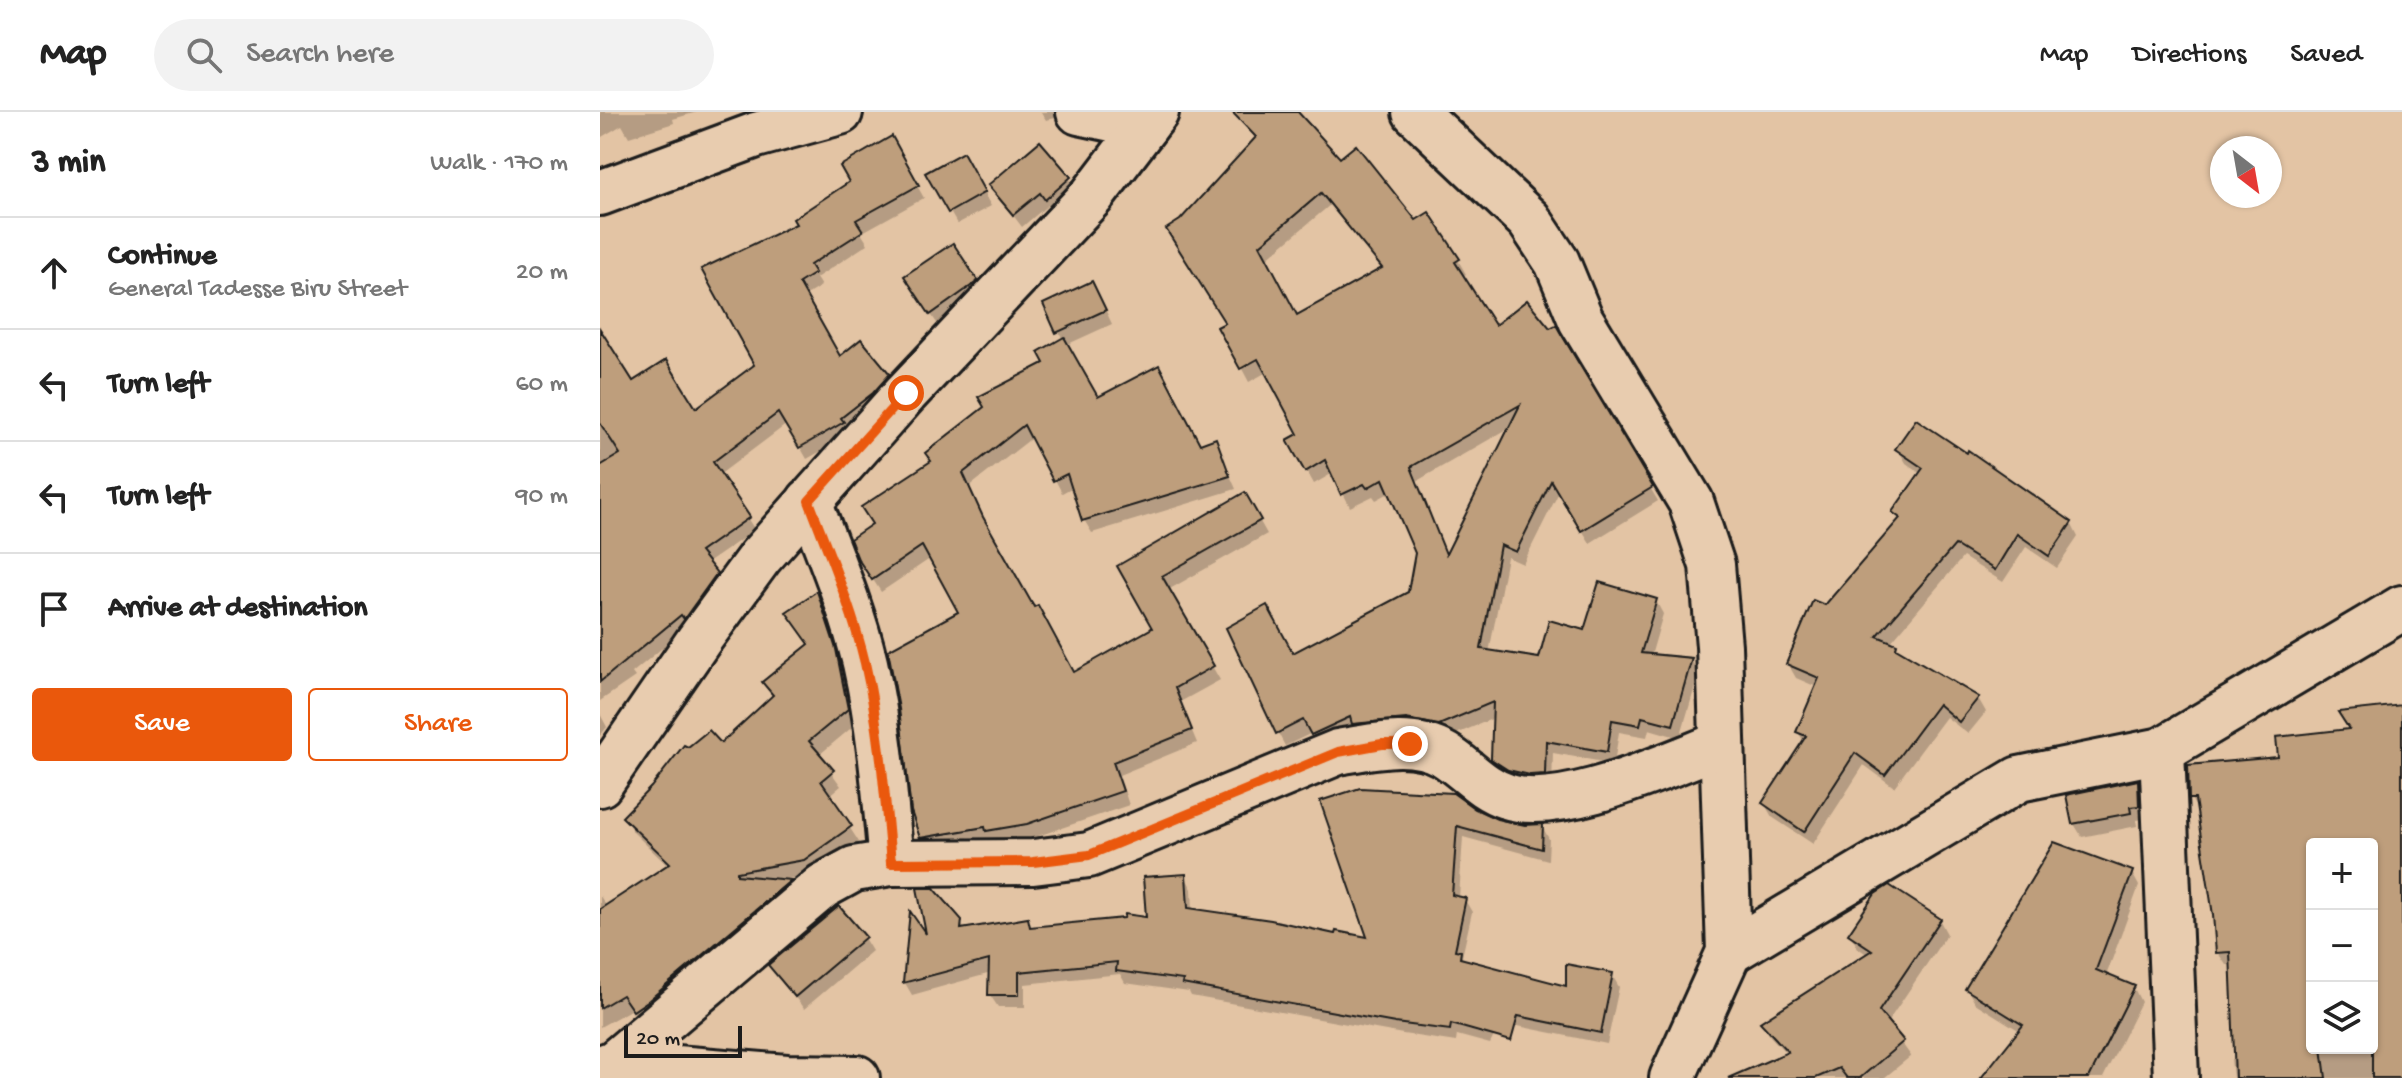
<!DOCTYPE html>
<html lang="en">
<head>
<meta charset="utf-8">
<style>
  body { margin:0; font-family:"Gochi Hand",sans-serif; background:#f2f2f2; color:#222 }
  .controls { position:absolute; right:24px; bottom:24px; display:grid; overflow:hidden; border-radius:8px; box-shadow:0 2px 6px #0004 }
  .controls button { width:72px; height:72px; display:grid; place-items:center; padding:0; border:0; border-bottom:2px solid #e0e0e0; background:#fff; color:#222; font:40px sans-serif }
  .compass { position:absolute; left:1610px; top:24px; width:72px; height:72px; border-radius:50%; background:#fff; box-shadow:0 2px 6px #0004; rotate:149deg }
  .scale { position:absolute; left:24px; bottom:20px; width:118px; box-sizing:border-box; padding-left:8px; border:4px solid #1c1c1c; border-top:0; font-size:22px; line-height:28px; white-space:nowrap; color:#1c1c1c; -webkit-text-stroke:6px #e8ccaf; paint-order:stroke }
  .stop { position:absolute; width:24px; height:24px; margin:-18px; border:6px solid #ea580c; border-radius:50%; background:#fff }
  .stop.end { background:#ea580c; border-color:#fff; box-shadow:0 2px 8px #0008 }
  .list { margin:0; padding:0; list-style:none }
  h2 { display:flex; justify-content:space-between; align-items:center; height:104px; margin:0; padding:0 32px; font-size:34px }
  h2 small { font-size:26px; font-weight:400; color:#767676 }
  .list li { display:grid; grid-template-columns:52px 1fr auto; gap:24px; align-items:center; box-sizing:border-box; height:112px; padding:0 32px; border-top:2px solid #e0e0e0 }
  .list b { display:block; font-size:30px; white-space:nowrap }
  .list p { margin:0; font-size:26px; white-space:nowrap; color:#767676 }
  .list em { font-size:26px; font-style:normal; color:#767676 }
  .actions { display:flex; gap:16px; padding:24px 32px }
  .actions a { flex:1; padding:18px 0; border:2px solid #ea580c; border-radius:8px; text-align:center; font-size:28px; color:#ea580c }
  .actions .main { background:#ea580c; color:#fff }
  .icon { flex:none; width:44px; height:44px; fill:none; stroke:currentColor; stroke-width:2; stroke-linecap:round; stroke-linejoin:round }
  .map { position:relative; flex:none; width:1802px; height:966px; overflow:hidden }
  header { display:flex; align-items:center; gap:48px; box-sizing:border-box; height:112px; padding:0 40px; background:#fff; border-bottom:2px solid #e0e0e0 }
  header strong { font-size:38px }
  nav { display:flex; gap:44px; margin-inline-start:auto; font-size:28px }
  .search { width:560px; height:72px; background:#f2f2f2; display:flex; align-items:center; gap:20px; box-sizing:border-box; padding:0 28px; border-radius:44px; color:#767676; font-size:30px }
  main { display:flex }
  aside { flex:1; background:#fff }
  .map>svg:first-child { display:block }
</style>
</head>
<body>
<header>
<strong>Map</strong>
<div class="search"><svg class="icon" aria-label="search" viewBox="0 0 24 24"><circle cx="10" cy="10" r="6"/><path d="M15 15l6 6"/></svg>Search here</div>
<nav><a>Map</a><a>Directions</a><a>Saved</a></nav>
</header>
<main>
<aside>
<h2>3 min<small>Walk · 170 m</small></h2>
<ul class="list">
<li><svg class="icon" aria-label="ahead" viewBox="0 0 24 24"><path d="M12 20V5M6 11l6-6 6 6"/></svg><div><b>Continue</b><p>General Tadesse Biru Street</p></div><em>20 m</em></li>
<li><svg class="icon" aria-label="left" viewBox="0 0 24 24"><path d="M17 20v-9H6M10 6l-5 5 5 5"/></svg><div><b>Turn left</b></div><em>60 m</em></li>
<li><svg class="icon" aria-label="left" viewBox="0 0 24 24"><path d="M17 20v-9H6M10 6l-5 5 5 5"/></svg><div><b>Turn left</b></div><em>90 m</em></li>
<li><svg class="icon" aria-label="arrive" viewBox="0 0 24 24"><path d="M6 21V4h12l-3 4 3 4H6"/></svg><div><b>Arrive at destination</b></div></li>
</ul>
<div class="actions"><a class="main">Save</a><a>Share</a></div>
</aside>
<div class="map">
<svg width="1802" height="966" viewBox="0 0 1802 966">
  <rect width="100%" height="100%" fill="#e3c4a4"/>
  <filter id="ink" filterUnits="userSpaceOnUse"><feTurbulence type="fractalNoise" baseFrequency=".0125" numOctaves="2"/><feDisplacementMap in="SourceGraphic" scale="16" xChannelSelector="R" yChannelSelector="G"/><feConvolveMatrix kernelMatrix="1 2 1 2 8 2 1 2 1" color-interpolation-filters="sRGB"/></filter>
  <g filter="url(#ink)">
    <g fill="#0003" fill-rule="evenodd">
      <polygon points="0,0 97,0 73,7 74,11 29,25 22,13 0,26"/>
      <polygon points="441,0 469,0 466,4 446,8"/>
      <path d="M648,0H695L740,49L816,110L828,103L858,148L866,162L862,164L894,216L949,219L955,216L1058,389L990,431L959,380L923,452L907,445L889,541L940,548L985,520L1056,489L1063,502L1051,544L1091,548L1099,561L1080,626L1049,617L1047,625L1019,620L1014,652L953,641L952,675L901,660L893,646L894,606L847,626L720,636L712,621L685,634L678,621L693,543L809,482L817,441L791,380L776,388L773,384L750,395L733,361L714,372L690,329L701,323L667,260L649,270L620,216L627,212L581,110L656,28L641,6ZM730,93L783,158L697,205L666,147ZM911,315L847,444L817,369Z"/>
      <polygon points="291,27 324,86 261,121 268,132 216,166 221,174 205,184 240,247 288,263 295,275 249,323 207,347 187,312 119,363 155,418 107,451 123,474 89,514 32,561 35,565 0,589 0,227 32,272 96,299 157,253 199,113 252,71"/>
      <polygon points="440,32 469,66 477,79 454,99 448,93 422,115 391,74"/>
      <polygon points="362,43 391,94 357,112 328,62"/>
      <polygon points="376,170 384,183 339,214 314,178"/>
      <polygon points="499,184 512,212 466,233 497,288 600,335 615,329 636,377 492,421 484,408 473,375 462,381 433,325 369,375 389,420 474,563 555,517 520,455 645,383 667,422 568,478 620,568 580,590 597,631 519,663 529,693 435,725 395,731 393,727 330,738 322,725 361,501 331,446 281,480 268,460 275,413 332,350 447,252 463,228 446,193"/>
      <polygon points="1298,337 1471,411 1478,425 1457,456 1426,435 1403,470 1363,445 1290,531 1296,533 1300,541 1378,586 1386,600 1368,622 1346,605 1294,675 1264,653 1213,732 1172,705 1164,691 1204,630 1198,620 1217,575 1196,566 1188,552 1225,495 1300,409 1295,400 1321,362 1306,351"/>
      <polygon points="216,482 224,496 243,554 256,612 219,643 241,674 229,684 259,730 213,762 188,767 198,784 43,913 32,897 0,915 0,784 7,795 68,754 33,720 24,705 120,634 174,586 165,571 210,534 197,516"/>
      <path d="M1802,595V966H1633L1631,947H1636L1633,853H1626L1618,841L1599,700L1591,687ZM1712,732H1772V936H1712Z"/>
      <polygon points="0,602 7,615 0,624"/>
      <polygon points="1537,671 1545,683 1546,707 1536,708 1537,714 1482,725 1474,712 1469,684"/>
      <polygon points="723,690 874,699 896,709 925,715 942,714 949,727 948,748 863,725 859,786 865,788 872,800 862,845 865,850 967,877 1012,863 1019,875 1007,932 908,912 904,904 890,932 857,923 856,930 803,922 591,884 589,880 525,871 520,862 425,872 425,895 398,895 390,883 391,861 312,883 305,871 311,804 329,831 360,809 365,818 427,808 432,816 548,807 585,764 592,777 593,799 737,825 770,827"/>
      <polygon points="1532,761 1539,774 1506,864 1534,876 1541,890 1503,966 1381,966 1420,919 1375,891 1367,877"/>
      <polygon points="1340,809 1347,822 1287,911 1311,944 1284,966 1156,966 1187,942 1170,924 1162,911 1268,843 1258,836 1250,822"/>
      <polygon points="264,826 272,839 204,897 171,854"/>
    </g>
    <g fill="#be9e7b" stroke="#1c1c1c" stroke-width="2" fill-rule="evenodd">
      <path d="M632,0H698L740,46L756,33L816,108L829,100L860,147L855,150L895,213L927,188L950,216L956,213L1053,375L981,419L951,369L916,440L900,433L881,537L939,546L949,508L984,518L999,470L1057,487L1041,541L1092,546L1073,613L1042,605L1040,613L1012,608L1007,640L946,629L945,662L930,663L908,658L891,647L893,590L839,613L806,607L752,612L750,605L711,623L703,608L676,622L626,516L667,493L693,541L808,480L815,441L783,367L767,376L764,372L741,383L725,348L705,360L687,328L698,322L658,247L640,257L617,215L625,211L566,117L580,108L656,25ZM721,81L782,156L697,203L660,133ZM920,293L846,442L811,355Z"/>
      <polygon points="292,24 319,73 256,108 263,119 210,153 215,161 199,171 240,244 261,227 290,262 273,281 241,306 244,310 199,336 178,301 113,350 150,405 100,440 117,461 84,507 81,503 0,570 0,354 20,342 0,311 0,217 33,269 66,248 96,296 154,253 101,157 196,112 193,107 249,70 240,54"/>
      <polygon points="440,29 471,65 445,88 440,81 413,103 388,73"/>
      <polygon points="363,40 385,80 348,101 325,61"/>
      <polygon points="353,131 378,169 330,203 304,164"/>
      <polygon points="492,169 506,198 456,221 443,192"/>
      <polygon points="464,225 498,285 559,253 600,332 616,326 630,364 482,409 467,362 453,369 424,313 363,361 383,405 434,495 438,493 474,560 552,516 517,454 645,380 661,408 562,464 614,554 575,576 592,618 513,650 523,679 427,712 386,719 385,715 320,726 311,699 299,597 288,538 358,500 322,434 272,468 258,447 250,427 272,412 261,395 331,349 325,341 384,295 378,285 444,251 438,240"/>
      <polygon points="1316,307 1367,341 1368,338 1472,410 1449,444 1417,422 1395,458 1355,433 1277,524 1297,532 1296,536 1379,585 1359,610 1338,592 1285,663 1255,641 1204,720 1162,691 1206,624 1196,620 1219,566 1186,552 1213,488 1225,493 1300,406 1292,400 1323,356 1295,337"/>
      <polygon points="217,479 236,537 248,597 209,629 234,658 221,669 252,714 204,748 137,760 137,763 191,768 49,888 33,899 22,883 0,896 0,797 70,751 22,705 51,675 84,633 88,635 109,618 121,631 173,583 162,570 209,532 186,500"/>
      <polygon points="1802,593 1802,966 1772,966 1772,732 1712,732 1712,936 1722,936 1726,966 1635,966 1630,840 1616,841 1613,803 1595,687 1589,687 1588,653 1678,645 1676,625 1749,617 1738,600"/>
      <polygon points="1538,668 1539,694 1530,695 1531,701 1472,712 1466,683"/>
      <polygon points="760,676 853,681 875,697 897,707 925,713 943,712 942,737 857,714 852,783 866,786 855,838 861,839 860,846 966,874 966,852 1013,861 1001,921 918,904 911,929 851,912 850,918 795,911 582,872 583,868 516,859 517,850 419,860 419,883 388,883 389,848 303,871 310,799 326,822 317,776 334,776 362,808 361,817 428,806 430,815 524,806 525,802 546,805 543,765 586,762 588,796 671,808 735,822 736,819 767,825 720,689"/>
      <polygon points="1454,730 1533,759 1496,858 1535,874 1489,966 1381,966 1423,913 1365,877"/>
      <polygon points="1289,773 1341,807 1279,899 1304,929 1260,966 1247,966 1239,956 1216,966 1128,966 1188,940 1160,910 1272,838 1248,822 1275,782"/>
      <polygon points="239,794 266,825 195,885 168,853"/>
    </g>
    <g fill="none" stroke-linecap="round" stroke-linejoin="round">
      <defs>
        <g id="minor">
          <polyline points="479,0 545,14"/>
          <polyline points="815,0 929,108 957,150 981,208 1091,390 1112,453 1119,534 1129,840 1072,966"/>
          <polyline points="0,81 156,23 240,0"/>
          <path d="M209,389C229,442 252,496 265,551C280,617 285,684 291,751"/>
          <polyline points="1562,638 1576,966"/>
          <polyline points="0,672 99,528 160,445 306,281 492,84 556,0"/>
          <polyline points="1129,840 1419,667 1562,638 1802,496"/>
          <polyline points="14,951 187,965 257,966"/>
          <path d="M0,956L14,951L223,774L254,757L291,751L433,750L489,743L738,640C773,634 813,624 845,643C866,656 881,676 906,684C961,703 1068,652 1122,632"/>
        </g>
      </defs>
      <use href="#minor" stroke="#1c1c1c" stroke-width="50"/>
      <use href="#minor" stroke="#e8ccaf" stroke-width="44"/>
    </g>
  </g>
  <g fill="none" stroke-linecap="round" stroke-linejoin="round" filter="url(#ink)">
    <path stroke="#ea580c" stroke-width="10" d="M306,281L209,389C229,442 252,496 265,551C280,617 285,684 291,751L433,750L489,743L738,640L782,632H810"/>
  </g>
</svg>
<div class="controls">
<button>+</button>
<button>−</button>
<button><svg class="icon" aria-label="layers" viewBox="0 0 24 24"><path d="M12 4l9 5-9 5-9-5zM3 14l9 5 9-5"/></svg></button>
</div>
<svg class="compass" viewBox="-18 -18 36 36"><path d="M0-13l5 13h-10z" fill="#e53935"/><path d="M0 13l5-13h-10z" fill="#767676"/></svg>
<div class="scale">20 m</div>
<div class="stop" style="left:306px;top:281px"></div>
<div class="stop end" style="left:810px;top:632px"></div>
</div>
</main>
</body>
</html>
